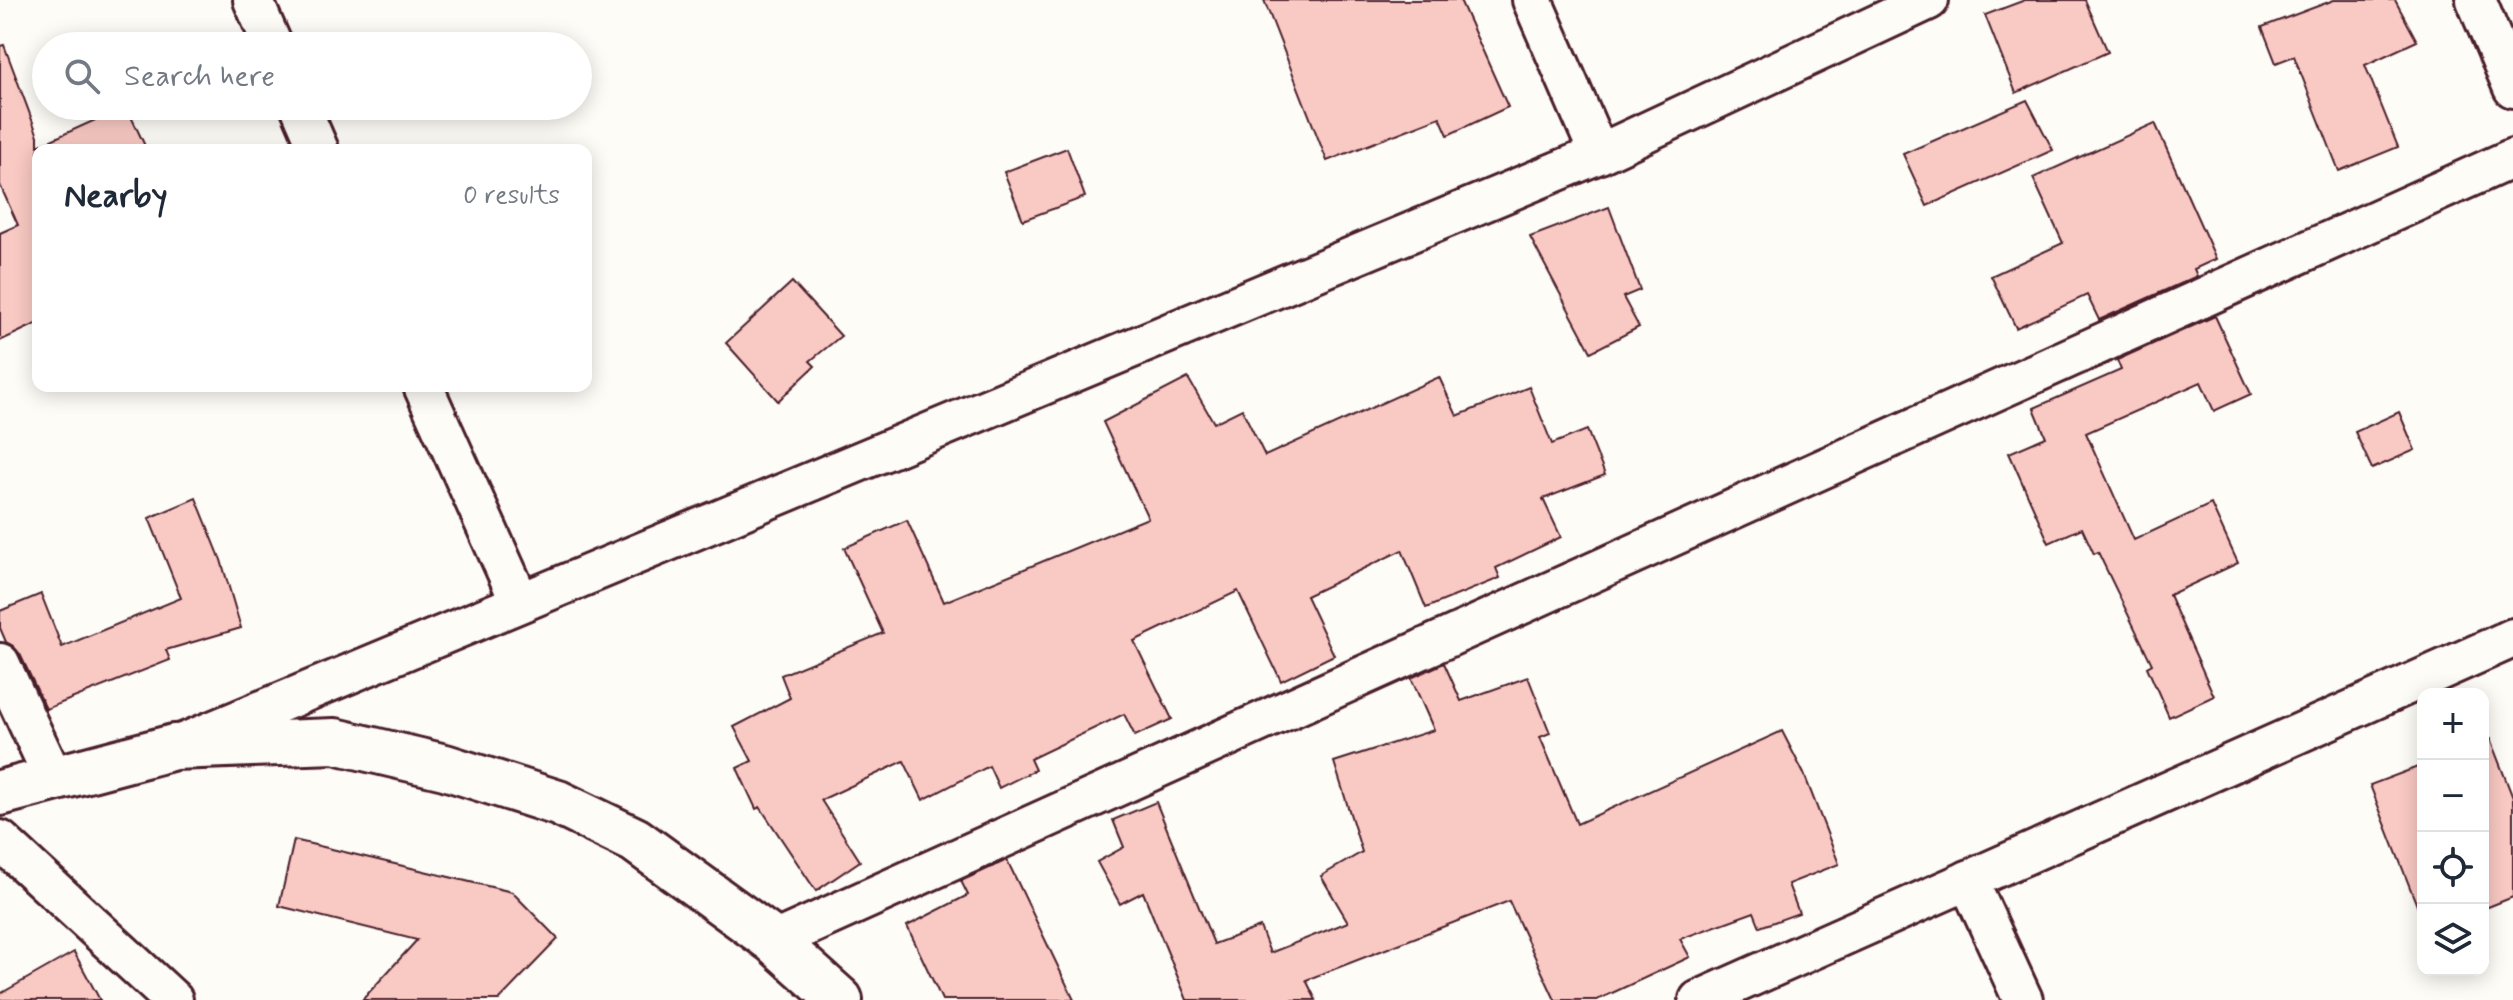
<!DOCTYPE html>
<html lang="en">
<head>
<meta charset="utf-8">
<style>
  body { margin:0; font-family:Mynerve,sans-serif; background:#f2f2f3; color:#1f2937 }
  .controls { position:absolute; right:24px; bottom:24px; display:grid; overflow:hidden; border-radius:16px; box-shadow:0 4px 20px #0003 }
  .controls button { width:72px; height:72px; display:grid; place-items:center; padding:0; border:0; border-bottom:2px solid #e0e1e3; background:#fff; color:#1f2937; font:40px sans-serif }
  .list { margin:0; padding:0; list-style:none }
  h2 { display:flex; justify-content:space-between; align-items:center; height:104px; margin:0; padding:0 32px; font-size:34px }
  h2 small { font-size:26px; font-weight:400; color:#747a83 }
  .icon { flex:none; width:44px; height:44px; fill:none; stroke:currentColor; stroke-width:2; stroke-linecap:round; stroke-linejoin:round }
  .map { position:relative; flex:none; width:2513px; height:1000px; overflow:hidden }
  .search { position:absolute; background:#fff; box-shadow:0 4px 20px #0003; left:32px; top:32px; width:560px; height:88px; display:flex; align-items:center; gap:20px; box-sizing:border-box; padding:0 28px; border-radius:44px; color:#747a83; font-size:30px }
  .panel { position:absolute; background:#fff; box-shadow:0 4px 20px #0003; left:32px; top:144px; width:560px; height:248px; border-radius:16px }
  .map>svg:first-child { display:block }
</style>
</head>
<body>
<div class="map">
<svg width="2513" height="1000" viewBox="0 0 2513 1000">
  <rect width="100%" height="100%" fill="#fdfcf7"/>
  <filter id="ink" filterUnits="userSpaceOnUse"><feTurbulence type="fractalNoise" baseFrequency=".0125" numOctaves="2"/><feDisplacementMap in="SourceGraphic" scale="16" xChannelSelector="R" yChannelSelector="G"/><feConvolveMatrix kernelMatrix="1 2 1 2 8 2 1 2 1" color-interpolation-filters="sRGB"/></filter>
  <g filter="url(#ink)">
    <g fill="#f9c9c3" stroke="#4a1f2b" stroke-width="2">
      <polygon points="1264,0 1460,0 1508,107 1448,135 1440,117 1327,161"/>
      <polygon points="2025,0 2085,0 2108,52 2016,93 1985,15"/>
      <polygon points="2334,0 2395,0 2417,41 2365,65 2398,147 2339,171 2294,56 2276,63 2262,27"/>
      <polygon points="4,45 38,136 38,146 126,106 147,150 38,150 38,323 0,341 0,233 18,225 0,185 0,46"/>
      <polygon points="2027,100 2053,150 1927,206 1903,154"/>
      <polygon points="2155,123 2216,259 2194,269 2197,276 2099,320 2087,295 2016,328 1991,276 2063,243 2033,178"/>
      <polygon points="1067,148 1085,197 1023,220 1004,172"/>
      <polygon points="1609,207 1640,290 1623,297 1639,327 1591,352 1530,237"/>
      <polygon points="792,282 841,336 810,361 815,366 778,401 726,343"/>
      <polygon points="2215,316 2251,394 2214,411 2201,382 2086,433 2134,540 2211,504 2238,563 2169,595 2214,696 2169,717 2147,667 2152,664 2098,552 2094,554 2082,528 2049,543 2009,453 2046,437 2034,408 2121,370 2117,360"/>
      <polygon points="1439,377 1457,416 1529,387 1552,444 1587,430 1605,475 1543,499 1561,537 1496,568 1500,578 1426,608 1402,550 1306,596 1334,655 1281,681 1238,591 1134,641 1172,719 1135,736 1124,714 1030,759 1035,770 999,788 989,766 923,800 904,761 821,800 860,861 816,891 760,807 756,809 737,768 752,761 734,727 790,698 781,675 883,633 844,548 907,520 944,602 1148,518 1103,422 1188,378 1214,423 1242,409 1265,456"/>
      <polygon points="2399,412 2415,450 2372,469 2355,432"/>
      <polygon points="196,498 221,560 241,628 166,650 170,660 46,709 20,654 13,646 6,642 0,628 0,611 41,594 62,647 181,598 149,518"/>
      <polygon points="1444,663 1461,701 1528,677 1550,733 1540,737 1577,824 1782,731 1804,774 1839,864 1788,884 1799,913 1760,927 1754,912 1680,939 1690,957 1597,1000 1555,1000 1509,901 1306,980 1316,1000 1187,1000 1143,892 1120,904 1097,862 1124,847 1113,820 1156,802 1214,944 1260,927 1270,953 1348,922 1321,876 1362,852 1334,762 1434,730 1411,678"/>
      <polygon points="2490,739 2513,798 2513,897 2483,909 2483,742"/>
      <polygon points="2423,765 2423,921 2370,785"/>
      <polygon points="294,840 512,892 558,939 499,1000 362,1000 417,940 279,906"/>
      <polygon points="1007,860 1074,1000 942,1000 907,926 968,895 961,881"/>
      <polygon points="74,952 100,1000 0,1000 0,994"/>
    </g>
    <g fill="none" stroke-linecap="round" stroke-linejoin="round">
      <defs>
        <g id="street">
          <polyline points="253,0 273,46"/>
          <polyline points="1532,0 1599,154"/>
          <polyline points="2476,0 2513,88"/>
          <polyline points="300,106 319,150"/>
          <polyline points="423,386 520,602"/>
          <polyline points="0,663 54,779"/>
          <polyline points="183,743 1599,154 1929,0"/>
          <polyline points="0,840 173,1000"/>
          <polyline points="1968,880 2023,1000"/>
          <polyline points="774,941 2513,158"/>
          <polyline points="1699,1000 2513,638"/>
        </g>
        <polyline id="secondary" points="0,793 174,747 335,741 445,767 558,803 635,840 774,941 840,1000"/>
      </defs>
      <use href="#street" stroke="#4a1f2b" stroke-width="44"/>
      <use href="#secondary" stroke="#4a1f2b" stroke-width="50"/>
      <use href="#street" stroke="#fdfcf7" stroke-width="38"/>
      <use href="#secondary" stroke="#fdfcf7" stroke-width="44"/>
    </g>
  </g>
</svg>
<div class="controls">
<button>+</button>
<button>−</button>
<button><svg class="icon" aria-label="locate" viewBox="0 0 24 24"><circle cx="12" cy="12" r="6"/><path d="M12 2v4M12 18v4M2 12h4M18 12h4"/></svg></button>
<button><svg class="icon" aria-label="layers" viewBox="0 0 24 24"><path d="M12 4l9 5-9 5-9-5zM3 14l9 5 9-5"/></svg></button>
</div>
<div class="search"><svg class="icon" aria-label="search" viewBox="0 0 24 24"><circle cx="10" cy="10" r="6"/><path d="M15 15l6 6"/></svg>Search here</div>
<section class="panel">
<h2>Nearby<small>0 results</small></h2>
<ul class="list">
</ul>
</section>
</div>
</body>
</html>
